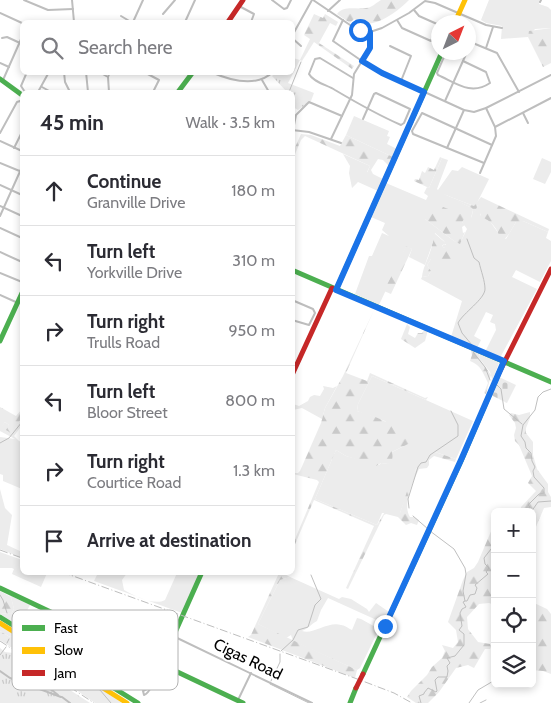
<!DOCTYPE html>
<html lang="en">
<head>
<meta charset="utf-8">
<style>
  body { margin:0; font-family:Cabin,sans-serif; background:#f2f2f3; color:#2b2b33 }
  .controls { position:absolute; right:15px; bottom:15px; display:grid; overflow:hidden; border-radius:8px; box-shadow:0 2px 8px #0003 }
  .controls button { width:45px; height:45px; display:grid; place-items:center; padding:0; border:0; border-bottom:1px solid #e1e1e2; background:#fff; color:#2b2b33; font:25px sans-serif }
  .compass { position:absolute; left:431px; top:15px; width:45px; height:45px; border-radius:50%; background:#fff; box-shadow:0 2px 8px #0003; rotate:42deg }
  .stop { position:absolute; width:15px; height:15px; margin:-11px; border:4px solid #1a73e8; border-radius:50%; background:#fff }
  .stop.end { background:#1a73e8; border-color:#fff; box-shadow:0 1px 5px #0008 }
  .list { margin:0; padding:0; list-style:none }
  h2 { display:flex; justify-content:space-between; align-items:center; height:65px; margin:0; padding:0 20px; font-size:21px }
  h2 small { font-size:16px; font-weight:400; color:#7c7c81 }
  .list li { display:grid; grid-template-columns:32px 1fr auto; gap:15px; align-items:center; box-sizing:border-box; height:70px; padding:0 20px; border-top:1px solid #e1e1e2 }
  .list b { display:block; font-size:19px; white-space:nowrap }
  .list p { margin:0; font-size:16px; white-space:nowrap; color:#7c7c81 }
  .list em { font-size:16px; font-style:normal; color:#7c7c81 }
  .icon { flex:none; width:28px; height:28px; fill:none; stroke:currentColor; stroke-width:2; stroke-linecap:round; stroke-linejoin:round }
  .map { position:relative; flex:none; width:551px; height:703px; overflow:hidden }
  .search { position:absolute; background:#fff; box-shadow:0 2px 8px #0003; left:20px; top:20px; width:275px; height:55px; display:flex; align-items:center; gap:12px; box-sizing:border-box; padding:0 18px; border-radius:8px; color:#7c7c81; font-size:19px }
  .panel { position:absolute; background:#fff; box-shadow:0 2px 8px #0003; left:20px; top:90px; width:275px; height:485px; border-radius:8px }
  .map>svg:first-child { display:block }
</style>
</head>
<body>
<div class="map">
<svg width="551" height="703" viewBox="0 0 551 703">
  <defs>
    <pattern id="forest-firs" width="22" height="20" patternUnits="userSpaceOnUse" patternTransform="scale(1.25)"><rect width="22" height="20" fill="#ececec"/><path d="M5 1l3.5 6h-7zM16 11l3.5 6h-7z" fill="#c9c9c9"/></pattern>
    <pattern id="cemetery-stones" width="16" height="16" patternUnits="userSpaceOnUse" patternTransform="scale(1.25)"><rect width="16" height="16" fill="#ececec"/><path d="M2 7V4a2 2 0 0 1 4 0v3zM10 15v-3a2 2 0 0 1 4 0v3z" fill="#c9c9c9"/></pattern>
    <pattern id="park-tufts" width="24" height="20" patternUnits="userSpaceOnUse" patternTransform="scale(1.25)"><rect width="24" height="20" fill="#ececec"/><path d="M3 7l-1-3M5 7V3M7 7l1-3M15 17l-1-3M17 17v-4M19 17l1-3" fill="none" stroke="#c9c9c9"/></pattern>
  </defs>
  <rect width="100%" height="100%" fill="#fff"/>
  <g fill="#ececec" fill-rule="evenodd">
    <polygon points="489,0 539,0 539,4 548,7 551,10 551,28 535,29 528,37 501,39 502,26 486,23 481,20"/>
    <polygon points="354,116 389,131 387,136 390,137 387,144 397,149 393,157 346,135"/>
    <polygon points="343,154 370,166 367,172 382,182 378,191 358,182 352,188 349,173 350,166"/>
    <path d="M442,158L448,160L437,189L438,190L452,170L458,171L462,167L489,179L476,205L474,206L443,194L472,208L473,210L471,218L478,205L480,207V215L484,218L489,220L499,234L506,239L516,222L523,221L548,232L546,238L551,241V261L540,282L516,270L512,277L537,289L501,356H498L485,352L496,330L495,324L490,322L493,315L486,312L474,336L481,340L477,348L451,337L462,301L421,279L422,277L428,276L431,271L427,265L431,259L448,249L442,247L444,244L446,245L444,241L435,233C433,245 428,255 425,265L409,257L412,249L406,247L379,305L355,294L369,256H372L382,233L389,236L382,230L385,223L371,217L386,183L426,200L428,196L424,193L427,187L429,188ZM425,219L462,222L467,229L460,243L454,241Z"/>
    <polygon points="542,158 551,162 551,172 545,184 533,179"/>
    <polygon points="480,352 499,363 487,394 492,379 490,372 479,358"/>
    <polygon points="372,376 473,421 456,459 435,452 430,455 426,460 416,469 400,513 382,513 377,525 315,499 336,450 346,456 379,465 381,463 388,464 392,452 404,446 385,421 357,411 358,404"/>
    <polygon points="323,386 333,388 337,386 325,408 322,419 302,408 293,410 293,404 299,406 308,401 310,397 314,395 320,396 324,389"/>
    <polygon points="21,419 22,425 14,436 19,441 22,442 22,489 3,481 3,475 0,474 0,437 15,439 0,431 0,428 5,422 9,425 7,431 12,433"/>
    <polygon points="0,489 5,508 12,515 7,545 22,552 22,558 0,549"/>
    <polygon points="0,552 22,560 22,572 47,573 41,587 12,574 14,569 12,568 0,568"/>
    <path d="M98,573H127L122,580L124,590C134,596 155,606 165,600L177,573H200L182,613L94,581Z"/>
    <path d="M290,577L339,599L342,597L351,599L367,609L369,612L376,603L389,612L384,621L381,622L328,598L321,610L317,621C311,624 308,629 302,631C313,635 328,621 341,625C344,625 348,628 352,630L357,618L361,619L379,629L360,668L357,670L293,641L291,635L286,638L258,624L280,580Z"/>
    <polygon points="9,595 30,605 19,626 0,614 0,613 11,614 14,609 11,597"/>
    <polygon points="0,625 46,653 46,656 61,663 122,703 95,703 79,692 65,675 56,669 53,661 32,647 24,645 15,636 10,637 0,631"/>
  </g>
  <g fill="url(#forest-firs)">
    <path d="M381,0H409C400,9 386,20 373,23C366,25 360,22 354,19L350,23L337,14C344,5 356,10 366,8C371,8 376,3 381,0Z"/>
    <polygon points="314,14 323,18 325,14 338,22 336,26 330,23 319,43 354,66 352,69 314,42 302,61 300,60 310,39 304,35"/>
    <polygon points="551,28 551,63 543,67 528,37 529,31"/>
    <polygon points="301,134 311,135 340,146 346,135 393,157 389,166 383,160 378,159 371,170 373,174 383,179 382,182 368,175 367,173 370,166 305,136 301,140 293,159 293,152"/>
    <polygon points="440,157 442,158 429,188 414,181 415,179 419,180 422,171 425,173 428,167 434,170"/>
    <path d="M443,194L474,206L481,197L549,229L548,232L523,221L520,223L516,222L509,234L503,241L500,239C498,229 491,220 481,217L478,205L471,220L473,210L472,208L443,195Z"/>
    <polygon points="433,203 466,216 462,222 465,225 462,227 463,233 465,232 460,244 454,241 425,219 429,208"/>
    <path d="M434,233L447,244H444L442,246L444,248H458L449,268L431,259L427,265L431,271L428,276L422,277C423,266 430,256 432,245C434,241 433,237 434,233Z"/>
    <polygon points="406,246 412,249 391,294 384,291"/>
    <path d="M374,310L346,373L367,381L370,373L425,398L428,397L426,400L372,376L358,404L357,411C371,414 406,428 410,443L392,452C393,457 393,461 388,464L381,463L376,466L346,456L336,450L315,499L377,525L386,510L400,513L411,479L420,462L426,460L430,455L435,452L456,459L455,462L434,456L429,460V465L427,468L419,469C413,481 402,505 410,517H414L419,520L417,525L411,523L406,525L398,517L386,514L384,515L348,589L346,588L374,526L314,500L293,549V544L319,482L317,480L293,474V473H298L300,471L321,423L325,408L343,376Z"/>
    <polygon points="407,324 410,327 408,334 415,338 418,333 422,333 425,329 428,330 425,341 415,348 401,339"/>
    <path d="M470,348L480,352L479,358L491,375L486,394L484,393L488,383C483,373 481,365 470,361L472,355Z"/>
    <polygon points="0,407 16,416 22,409 22,417 12,434 6,430 9,425 5,422 1,428 0,428"/>
    <polygon points="530,412 530,418 526,428 526,433 533,442 533,455 537,469 548,484 548,492 551,497 551,507 544,508 532,536 532,512 521,512 521,507 536,491 528,483 532,476 519,445 515,441 514,435 516,428 515,423 509,415 511,413 519,415"/>
    <polygon points="495,522 495,605 489,603 479,604 467,617 468,629 478,642 490,644 491,647 490,649 485,649 474,668 468,665 456,668 439,692 428,703 416,703 407,697 411,691 427,675 432,667 442,658 445,651 442,645 453,648 458,642 456,630 448,622 463,580 467,572 474,568 478,562"/>
    <polygon points="279,573 283,573 290,577 280,580 258,624 357,670 355,678 248,637 251,635"/>
    <polygon points="0,591 11,597 14,609 11,614 0,613"/>
    <polygon points="532,602 547,609 551,614 551,674 543,671 532,670"/>
    <path d="M0,631L10,637H17C25,650 52,652 56,669L61,670L79,692L0,640Z"/>
  </g>
  <polygon fill="url(#cemetery-stones)" points="499,377 516,385 507,403 491,395"/>
  <g fill="url(#park-tufts)">
    <polygon points="293,58 300,60 288,83 314,93 311,101 298,110 293,107 292,92 287,92 272,76 276,73 292,72"/>
    <polygon points="0,648 5,652 13,653 90,703 0,703"/>
  </g>
  <g fill="none" stroke-linecap="round" stroke-linejoin="round">
    <g stroke="#bfbfbf" stroke-width="1">
      <polyline points="289,92 301,62"/>
      <path d="M467,239L474,258L479,262C481,271 485,281 485,289C485,299 463,313 458,323L462,333L472,345"/>
      <polyline points="473,352 485,367 490,380"/>
      <polyline points="497,385 501,389 504,409 522,424"/>
      <polyline points="0,443 9,438 22,422"/>
      <polyline points="409,508 408,499 418,467 421,463 426,462 430,455 458,436 458,425 451,411"/>
      <polyline points="528,512 530,507 528,505 539,494 544,493 544,488 534,477 533,471 535,467 532,461 531,453 526,448 525,442 521,436 523,425 535,410 538,397 543,392 551,389"/>
      <polyline points="531,512 538,502 551,501"/>
      <polyline points="413,516 428,529"/>
      <polyline points="0,595 3,600 7,613"/>
      <polyline points="465,601 467,601 470,595 475,594 477,588 475,585 488,574 486,572 489,568 485,564 484,558 495,544"/>
      <polyline points="7,643 9,639"/>
      <polyline points="281,651 293,640 298,630 308,627 315,605 321,599 311,575"/>
      <polyline points="0,655 6,647"/>
      <polyline points="73,673 100,690 111,703"/>
      <polyline points="271,681 280,662 280,654"/>
      <polyline points="270,684 309,703"/>
      <polyline points="421,703 419,696 424,694 424,693 428,688 436,692 437,691 435,680 438,677 447,677 448,671 447,666 450,663 447,658 455,656 464,645 464,634 459,630 462,626 460,613 462,609 466,607 463,602 465,601 463,591 466,574 465,568 454,549 430,531"/>
      <polyline points="469,703 478,690 495,680"/>
      <polyline points="480,703 486,700"/>
    </g>
    <g stroke="#bebebe" stroke-width="2">
      <polyline points="24,0 48,10 73,9"/>
      <polyline points="72,0 74,22"/>
      <polyline points="272,0 284,9 287,8 291,0"/>
      <polyline points="313,0 356,29 370,32 382,28 409,13 425,1 435,3 486,25 502,28"/>
      <polyline points="540,2 541,0"/>
      <polyline points="239,6 254,14 251,22"/>
      <polyline points="328,11 340,0"/>
      <polyline points="0,13 22,23"/>
      <polyline points="163,14 175,0"/>
      <polyline points="121,16 131,22"/>
      <polyline points="343,20 333,41 372,68 464,110 474,112 486,108 551,75"/>
      <polyline points="397,20 402,28 431,41 437,24 419,16 414,10"/>
      <polyline points="133,22 143,0"/>
      <polyline points="185,22 195,0"/>
      <polyline points="292,36 312,0"/>
      <polyline points="2,38 7,37 20,43"/>
      <polyline points="292,38 301,46"/>
      <polyline points="468,41 497,53 519,92"/>
      <polyline points="390,46 411,56 401,81"/>
      <polyline points="486,48 493,27"/>
      <polyline points="468,50 472,43"/>
      <path d="M446,52L437,73L438,75C456,83 471,96 490,83L486,72L463,61"/>
      <polyline points="0,63 9,67"/>
      <polyline points="64,72 65,82 70,92"/>
      <polyline points="86,72 88,92"/>
      <polyline points="99,72 108,77"/>
      <polyline points="144,72 159,80 153,92"/>
      <path d="M211,72C229,80 256,88 273,72"/>
      <path d="M353,78L320,58L315,59L309,74C313,82 327,85 335,90C357,103 378,115 401,125L404,123L410,109L376,93L374,94L363,119"/>
      <polyline points="3,80 22,37"/>
      <polyline points="262,80 269,92"/>
      <polyline points="42,87 51,92"/>
      <polyline points="25,92 21,86 27,72"/>
      <polyline points="38,92 49,72"/>
      <polyline points="109,92 108,77 110,72"/>
      <polyline points="131,92 131,91"/>
      <polyline points="204,92 208,92"/>
      <polyline points="445,101 467,52"/>
      <polyline points="523,113 528,123"/>
      <polyline points="495,127 551,98"/>
      <polyline points="292,130 309,132 341,143"/>
      <polyline points="293,130 296,115 309,102 342,116"/>
      <polyline points="0,133 17,102 20,101 22,104"/>
      <polyline points="331,139 352,95 354,74 370,48 370,32"/>
      <polyline points="0,141 22,151"/>
      <polyline points="14,148 22,132"/>
      <polyline points="447,148 464,110"/>
      <polyline points="0,163 22,172"/>
      <polyline points="484,163 413,134 412,131 422,113 492,145"/>
      <polyline points="480,173 496,136 495,127 486,108"/>
      <polyline points="0,185 22,195"/>
      <polyline points="0,206 22,216"/>
      <polyline points="0,216 22,167"/>
      <polyline points="0,228 22,238"/>
      <polyline points="0,252 22,262"/>
      <polyline points="0,273 22,282"/>
      <polyline points="0,295 18,303"/>
      <polyline points="292,300 313,309 315,313 309,325 292,320"/>
      <polyline points="173,636 312,703"/>
      <polyline points="0,671 10,678 61,697"/>
      <path d="M17,679C33,676 46,685 58,695"/>
      <path d="M151,687L143,691L144,695C152,692 156,674 160,665"/>
      <polyline points="62,697 70,703"/>
      <polyline points="238,700 251,673"/>
    </g>
    <g stroke="#4caf50" stroke-width="5">
      <polyline points="0,79 22,95"/>
      <polyline points="178,92 193,72"/>
      <polyline points="292,270 551,382"/>
      <polyline points="336,290 442,52"/>
      <polyline points="0,341 22,293"/>
      <polyline points="0,588 243,703"/>
      <polyline points="0,617 138,703"/>
      <polyline points="161,664 202,572"/>
      <polyline points="363,674 461,461 498,375"/>
      <polyline points="350,703 356,688"/>
    </g>
    <g stroke="#ffc107" stroke-width="5">
      <polyline points="455,22 465,0"/>
      <polyline points="0,623 127,703"/>
    </g>
    <g stroke="#c62828" stroke-width="5">
      <polyline points="228,22 243,0"/>
      <polyline points="292,375 332,288"/>
      <polyline points="498,375 551,269"/>
    </g>
    <g stroke="#bebebe" stroke-width="1" stroke-dasharray="8 2.5 1 2.5" stroke-linecap="butt">
      <polyline points="0,550 22,558"/>
      <polyline points="62,572 360,680 394,693 412,703"/>
      <polyline points="0,641 94,703"/>
    </g>
    <polyline stroke="#c62828" stroke-width="5" points="356,688 363,674"/>
  </g>
  <g fill="none" stroke-linecap="round" stroke-linejoin="round">
    <polyline stroke="#1a73e8" stroke-width="6" points="360,30 370,32 370,48 362,61 382,73 424,92 336,290 504,361 461,460 385,626"/>
  </g>
  <g text-anchor="middle" dominant-baseline="central" stroke-width="4" stroke-linejoin="round" paint-order="stroke">
    <g font-size="16" fill="#000" stroke="#fff">
      <text transform="translate(248 659) rotate(26)">Cigas Road</text>
    </g>
  </g>
  <rect x="12" y="610" width="166" height="80" rx="8" fill="#fff" stroke="#b2b2b2" stroke-width="1"/>
  <rect x="22" y="625" width="23" height="6" fill="#4caf50"/>
  <rect x="22" y="647" width="23" height="7" fill="#ffc107"/>
  <rect x="22" y="670" width="23" height="6" fill="#c62828"/>
  <g font-size="14" fill="#000">
    <text x="54" y="633">Fast</text>
    <text x="54" y="655">Slow</text>
    <text x="54" y="678">Jam</text>
  </g>
</svg>
<div class="controls">
<button>+</button>
<button>−</button>
<button><svg class="icon" aria-label="locate" viewBox="0 0 24 24"><circle cx="12" cy="12" r="6"/><path d="M12 2v4M12 18v4M2 12h4M18 12h4"/></svg></button>
<button><svg class="icon" aria-label="layers" viewBox="0 0 24 24"><path d="M12 4l9 5-9 5-9-5zM3 14l9 5 9-5"/></svg></button>
</div>
<svg class="compass" viewBox="-18 -18 36 36"><path d="M0-13l5 13h-10z" fill="#e53935"/><path d="M0 13l5-13h-10z" fill="#7c7c81"/></svg>
<div class="stop" style="left:360px;top:30px"></div>
<div class="stop end" style="left:385px;top:626px"></div>
<div class="search"><svg class="icon" aria-label="search" viewBox="0 0 24 24"><circle cx="10" cy="10" r="6"/><path d="M15 15l6 6"/></svg>Search here</div>
<section class="panel">
<h2>45 min<small>Walk · 3.5 km</small></h2>
<ul class="list">
<li><svg class="icon" aria-label="ahead" viewBox="0 0 24 24"><path d="M12 20V5M6 11l6-6 6 6"/></svg><div><b>Continue</b><p>Granville Drive</p></div><em>180 m</em></li>
<li><svg class="icon" aria-label="left" viewBox="0 0 24 24"><path d="M17 20v-9H6M10 6l-5 5 5 5"/></svg><div><b>Turn left</b><p>Yorkville Drive</p></div><em>310 m</em></li>
<li><svg class="icon" aria-label="right" viewBox="0 0 24 24"><path d="M7 20v-9h11M14 6l5 5-5 5"/></svg><div><b>Turn right</b><p>Trulls Road</p></div><em>950 m</em></li>
<li><svg class="icon" aria-label="left" viewBox="0 0 24 24"><path d="M17 20v-9H6M10 6l-5 5 5 5"/></svg><div><b>Turn left</b><p>Bloor Street</p></div><em>800 m</em></li>
<li><svg class="icon" aria-label="right" viewBox="0 0 24 24"><path d="M7 20v-9h11M14 6l5 5-5 5"/></svg><div><b>Turn right</b><p>Courtice Road</p></div><em>1.3 km</em></li>
<li><svg class="icon" aria-label="arrive" viewBox="0 0 24 24"><path d="M6 21V4h12l-3 4 3 4H6"/></svg><div><b>Arrive at destination</b></div></li>
</ul>
</section>
</div>
</body>
</html>
